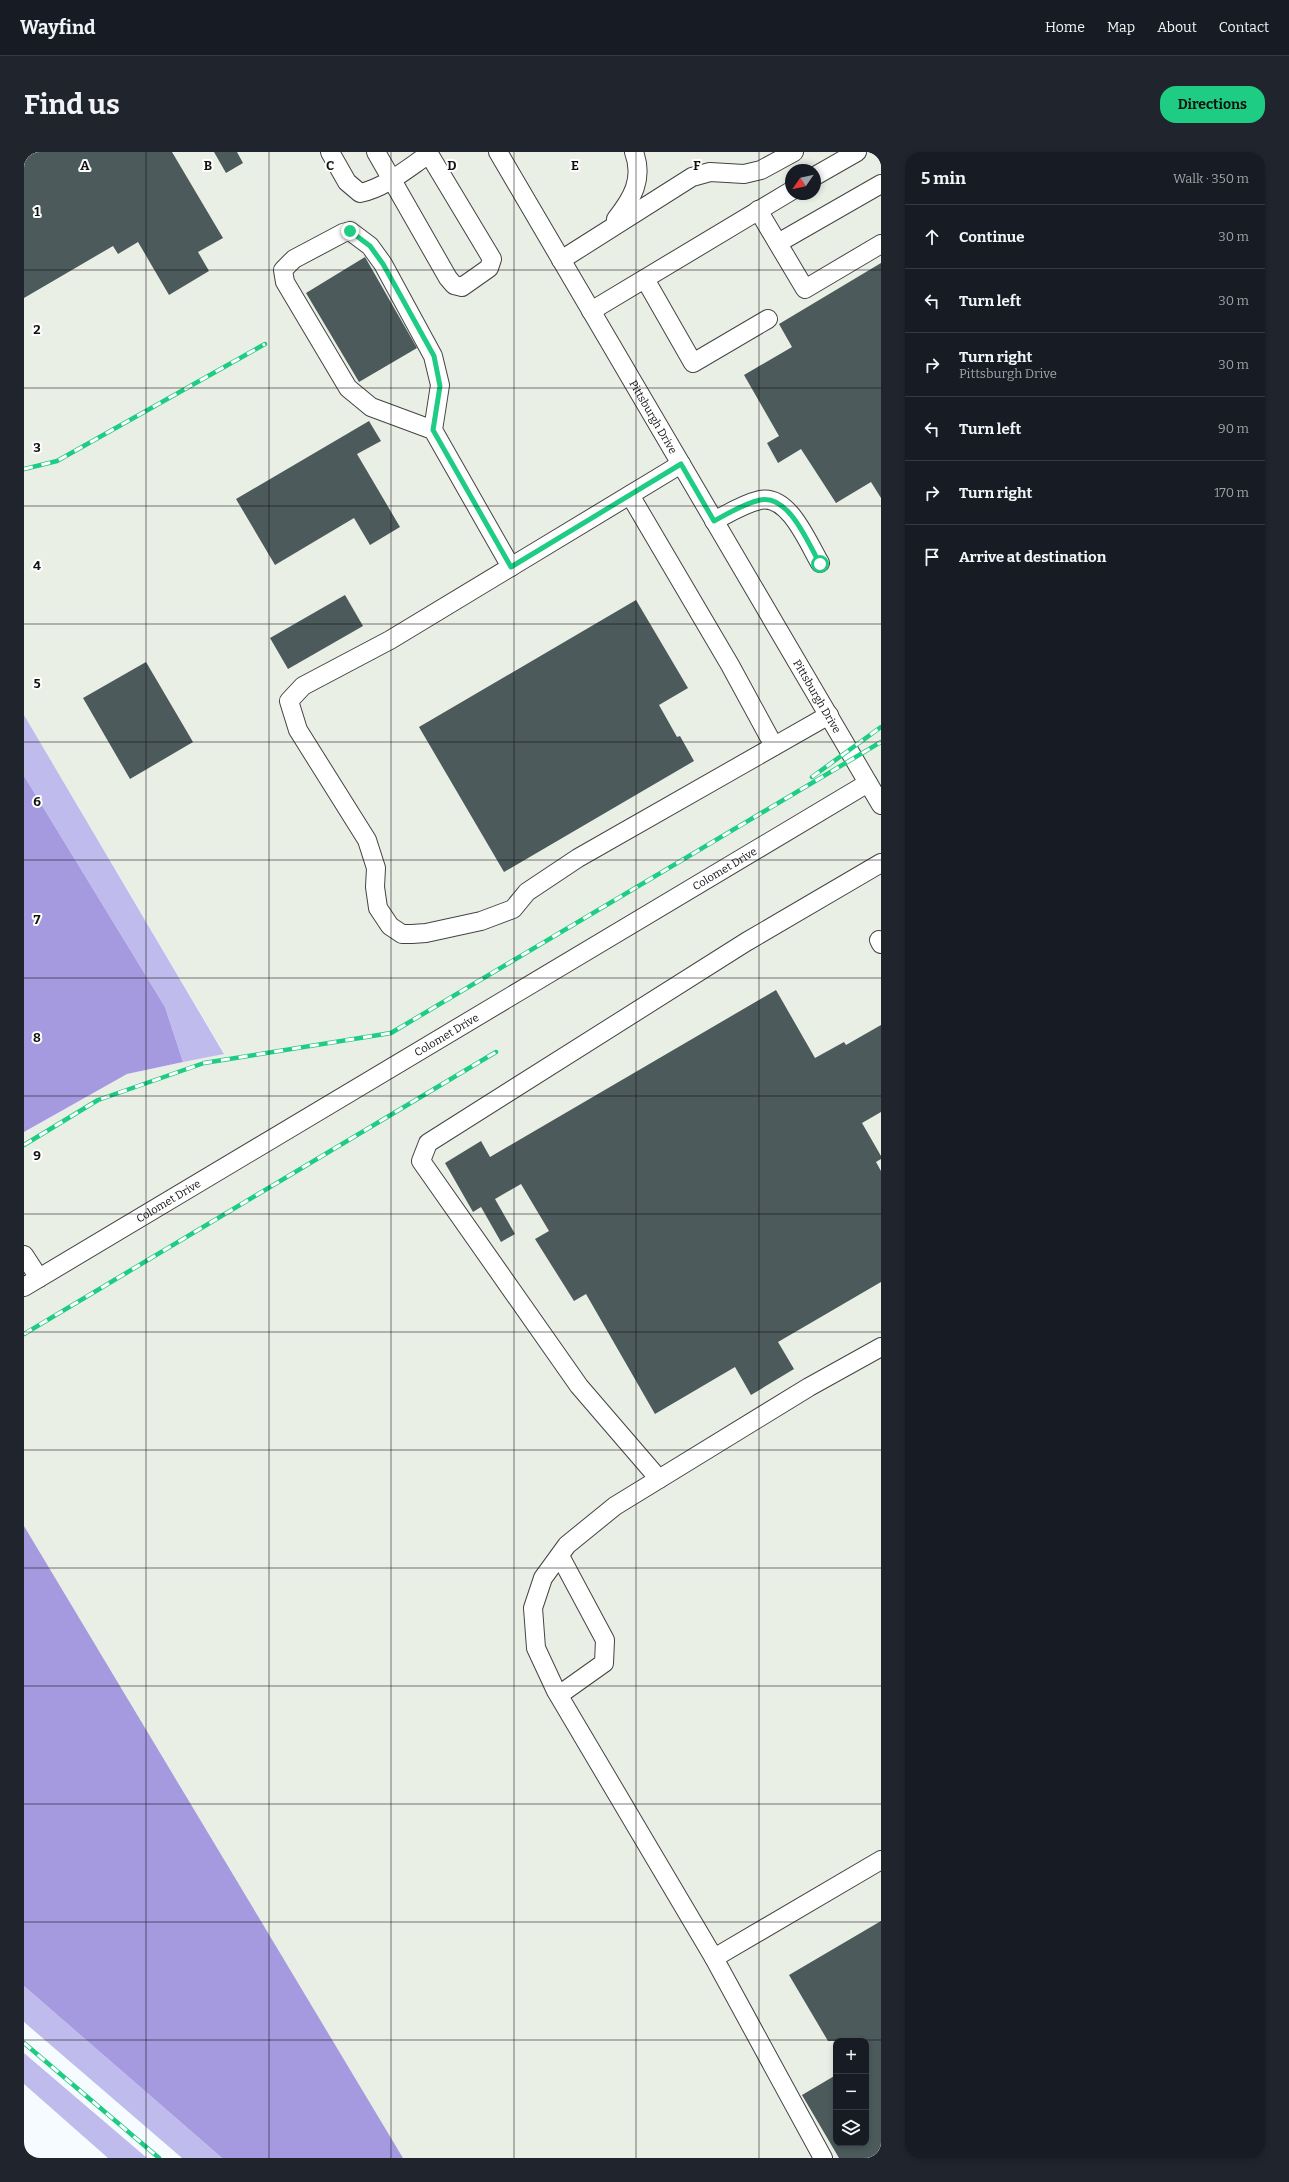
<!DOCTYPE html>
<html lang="en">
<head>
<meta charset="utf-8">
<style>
  body { margin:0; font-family:Bitter,serif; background:#20242c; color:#f1f3f6 }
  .controls { position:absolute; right:12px; bottom:12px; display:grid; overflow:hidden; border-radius:8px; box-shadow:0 2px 6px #0003 }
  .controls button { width:36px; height:36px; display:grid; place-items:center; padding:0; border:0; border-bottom:1px solid #363941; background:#171b24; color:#f1f3f6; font:20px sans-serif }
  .compass { position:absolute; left:761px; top:12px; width:36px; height:36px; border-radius:50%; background:#171b24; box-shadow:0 2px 6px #0003; rotate:236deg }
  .stop { position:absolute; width:12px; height:12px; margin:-9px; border:3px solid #1ecc83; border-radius:50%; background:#fff }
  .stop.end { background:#1ecc83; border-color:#fff; box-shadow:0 1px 4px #0008 }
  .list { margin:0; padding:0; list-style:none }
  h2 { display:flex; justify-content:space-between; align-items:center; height:52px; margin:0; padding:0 16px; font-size:17px }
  h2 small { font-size:13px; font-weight:400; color:#9ea1a6 }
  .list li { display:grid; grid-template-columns:26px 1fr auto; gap:12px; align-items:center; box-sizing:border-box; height:64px; padding:0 16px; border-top:1px solid #363941 }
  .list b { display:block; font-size:15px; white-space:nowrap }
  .list p { margin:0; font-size:13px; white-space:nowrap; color:#9ea1a6 }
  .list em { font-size:13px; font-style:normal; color:#9ea1a6 }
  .icon { flex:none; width:22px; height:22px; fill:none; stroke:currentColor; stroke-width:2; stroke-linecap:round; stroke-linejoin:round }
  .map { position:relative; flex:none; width:857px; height:2006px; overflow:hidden; border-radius:16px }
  header { display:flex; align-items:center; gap:24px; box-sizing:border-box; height:56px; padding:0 20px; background:#171b24; border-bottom:1px solid #363941 }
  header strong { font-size:19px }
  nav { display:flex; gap:22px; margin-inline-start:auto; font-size:14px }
  .intro { display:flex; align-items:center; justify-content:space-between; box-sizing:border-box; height:96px; padding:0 24px }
  h1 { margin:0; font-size:28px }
  .button { padding:10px 18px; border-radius:16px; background:#1ecc83; color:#111; font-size:14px; font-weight:700 }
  main { display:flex; gap:24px; padding:0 24px }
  aside { flex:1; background:#171b24; border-radius:16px; box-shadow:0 2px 6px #0003 }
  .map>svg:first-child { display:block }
</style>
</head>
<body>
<header>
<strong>Wayfind</strong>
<nav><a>Home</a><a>Map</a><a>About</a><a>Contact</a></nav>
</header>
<div class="intro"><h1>Find us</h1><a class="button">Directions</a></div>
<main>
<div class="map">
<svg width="857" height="2006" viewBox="0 0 857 2006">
  <rect width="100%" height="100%" fill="#f5fbff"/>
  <path fill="#eaefe6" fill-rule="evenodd" d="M0,0H857V2006H379L0,1374V980L103,922L200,901L0,563ZM767,18H791V42H767ZM812,1889H842V1991H812Z"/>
  <g fill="#c0bbed">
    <polygon points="0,563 200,902 159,910 141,855 0,624"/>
    <polygon points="0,1834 198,2006 158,2006 0,1870"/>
    <polygon points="0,1901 123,2006 84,2006 0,1932"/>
  </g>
  <g fill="#a599df">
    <polygon points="0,624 141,855 159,910 103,922 0,980"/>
    <polygon points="0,1374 379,2006 198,2006 0,1834"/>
  </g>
  <g fill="#4c5a5b">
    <polygon points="0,0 148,0 199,86 174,100 185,119 145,143 114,90 94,102 89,94 0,146"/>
    <polygon points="190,0 213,0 219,11 202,21"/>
    <polygon points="341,105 393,196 335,230 282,141"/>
    <polygon points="857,111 857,346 847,330 812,351 777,297 754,311 743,291 755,284 720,223 768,195 755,172"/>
    <polygon points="345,269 357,289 333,302 376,375 346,393 330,366 251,413 212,347"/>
    <polygon points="321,443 339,474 264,517 246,486"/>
    <polygon points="612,448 664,536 635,553 653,585 656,584 670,609 480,720 395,575"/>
    <polygon points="122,510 169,590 106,627 59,546"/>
    <polygon points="752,838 791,906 820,890 822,893 857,873 857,960 838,971 857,1004 857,1007 852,1010 857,1019 857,1130 754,1190 770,1217 727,1243 711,1215 631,1262 562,1142 550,1149 511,1087 525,1079 497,1032 471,1047 491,1082 477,1090 457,1055 449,1060 421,1011 457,989 466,1005"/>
    <polygon points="857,1769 857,2006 815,2006 778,1943 812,1923 812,1991 842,1991 842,1889 804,1889 765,1823"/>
  </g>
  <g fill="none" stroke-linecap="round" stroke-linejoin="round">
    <defs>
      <g id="minor">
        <path d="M306,0L323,30L336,41C361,36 384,16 405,2L468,107L465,116L438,135L430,133L424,126L352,0"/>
        <path id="s1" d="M474,0L857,653"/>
        <polyline points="791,24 833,0"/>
        <polyline points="734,58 781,137 857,92"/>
        <path d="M592,67C608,47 620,27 610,0"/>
        <polyline points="754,91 857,32"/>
        <polyline points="537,108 668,25 686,20 720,22 737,18 770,0"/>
        <polyline points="621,127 669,211 744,167"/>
        <polyline points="567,159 767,39"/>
        <polyline points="409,278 416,233 409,204 359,112 346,94 326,79 319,81 270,107 259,118 261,130 324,236 347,255 409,278 487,415"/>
        <polyline points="657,312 366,488 279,534 265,549 274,578 343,688 352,716 351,735 354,756 366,774 378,782 388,782 402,781 457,769 489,757 503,740 554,706 805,563"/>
        <polyline points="606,343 706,513 750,594"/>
        <path d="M690,369C705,361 719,352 736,348C765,342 784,391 796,411"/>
        <polyline points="857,711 722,790 404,991 397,1009 555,1234 635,1327 785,1235 857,1195"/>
        <polyline points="855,788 857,792"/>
        <polyline points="0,1103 15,1126"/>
        <path id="s2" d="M0,1135L844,631"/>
        <polyline points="635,1327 591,1354 543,1393 519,1426 509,1456 512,1496 532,1539 690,1806 857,1708"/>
        <polyline points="535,1543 580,1511 581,1488 536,1404"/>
        <polyline points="690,1806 799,2006"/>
      </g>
    </defs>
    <use href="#minor" stroke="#444" stroke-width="20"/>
    <use href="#minor" stroke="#fff" stroke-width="18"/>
    <defs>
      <g id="rail">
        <polyline points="0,317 33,309 241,192"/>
        <polyline points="788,625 857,575"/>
        <polyline points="0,993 74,948 180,911 367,881 857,590"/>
        <polyline points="0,1182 472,900"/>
        <polyline points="0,1891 135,2006"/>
      </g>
    </defs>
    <use href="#rail" stroke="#1ecc83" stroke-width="4.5"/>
    <use href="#rail" stroke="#fff" stroke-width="3" stroke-dasharray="9" stroke-linecap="butt"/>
  </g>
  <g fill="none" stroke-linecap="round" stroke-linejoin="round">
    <path stroke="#1ecc83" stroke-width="5" d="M326,79L346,94L359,112L410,204L416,234L409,278L487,415L657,312L690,369C705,361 719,352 736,348C765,342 784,391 796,412"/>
  </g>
  <path fill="none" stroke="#111" stroke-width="1" stroke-opacity="0.55" d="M122,0V2006M245,0V2006M367,0V2006M490,0V2006M612,0V2006M735,0V2006M0,118H857M0,236H857M0,354H857M0,472H857M0,590H857M0,708H857M0,826H857M0,944H857M0,1062H857M0,1180H857M0,1298H857M0,1416H857M0,1534H857M0,1652H857M0,1770H857M0,1888H857"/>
  <g text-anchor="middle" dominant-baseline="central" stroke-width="4" stroke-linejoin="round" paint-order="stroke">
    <g font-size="11" fill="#111" stroke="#fff">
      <text stroke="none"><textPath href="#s1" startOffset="307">Pittsburgh Drive</textPath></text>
      <text stroke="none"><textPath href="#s1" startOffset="631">Pittsburgh Drive</textPath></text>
      <text stroke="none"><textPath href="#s2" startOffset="816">Colomet Drive</textPath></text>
      <text stroke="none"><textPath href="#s2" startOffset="492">Colomet Drive</textPath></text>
      <text stroke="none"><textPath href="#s2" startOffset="168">Colomet Drive</textPath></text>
    </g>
  </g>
  <g font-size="13" text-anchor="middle" font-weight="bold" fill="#111" stroke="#fff" stroke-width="4" stroke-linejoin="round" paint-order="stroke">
    <text x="61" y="18">A</text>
    <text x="184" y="18">B</text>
    <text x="306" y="18">C</text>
    <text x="428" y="18">D</text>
    <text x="551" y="18">E</text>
    <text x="673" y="18">F</text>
    <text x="13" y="64">1</text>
    <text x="13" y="182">2</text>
    <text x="13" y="300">3</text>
    <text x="13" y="418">4</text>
    <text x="13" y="536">5</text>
    <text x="13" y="654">6</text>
    <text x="13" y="772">7</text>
    <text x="13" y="890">8</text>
    <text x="13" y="1008">9</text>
  </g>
</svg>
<div class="controls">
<button>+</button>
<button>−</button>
<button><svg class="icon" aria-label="layers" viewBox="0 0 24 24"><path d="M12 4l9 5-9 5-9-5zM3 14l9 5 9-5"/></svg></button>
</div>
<svg class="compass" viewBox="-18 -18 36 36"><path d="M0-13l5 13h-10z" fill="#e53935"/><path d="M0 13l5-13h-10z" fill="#9ea1a6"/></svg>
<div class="stop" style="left:796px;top:412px"></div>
<div class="stop end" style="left:326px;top:79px"></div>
</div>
<aside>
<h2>5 min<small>Walk · 350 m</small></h2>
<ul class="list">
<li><svg class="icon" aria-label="ahead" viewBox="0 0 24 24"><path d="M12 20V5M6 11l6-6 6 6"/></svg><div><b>Continue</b></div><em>30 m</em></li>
<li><svg class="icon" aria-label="left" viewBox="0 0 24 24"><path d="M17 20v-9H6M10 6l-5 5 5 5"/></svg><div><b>Turn left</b></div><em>30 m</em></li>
<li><svg class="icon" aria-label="right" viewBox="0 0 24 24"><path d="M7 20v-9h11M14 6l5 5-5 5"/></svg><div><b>Turn right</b><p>Pittsburgh Drive</p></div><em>30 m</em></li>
<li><svg class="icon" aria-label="left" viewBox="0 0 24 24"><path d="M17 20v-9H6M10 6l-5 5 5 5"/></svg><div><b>Turn left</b></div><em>90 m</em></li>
<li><svg class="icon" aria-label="right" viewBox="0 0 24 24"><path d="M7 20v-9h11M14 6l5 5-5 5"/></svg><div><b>Turn right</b></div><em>170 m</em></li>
<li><svg class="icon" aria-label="arrive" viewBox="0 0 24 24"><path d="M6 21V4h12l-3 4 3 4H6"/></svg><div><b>Arrive at destination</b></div></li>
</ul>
</aside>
</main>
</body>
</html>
